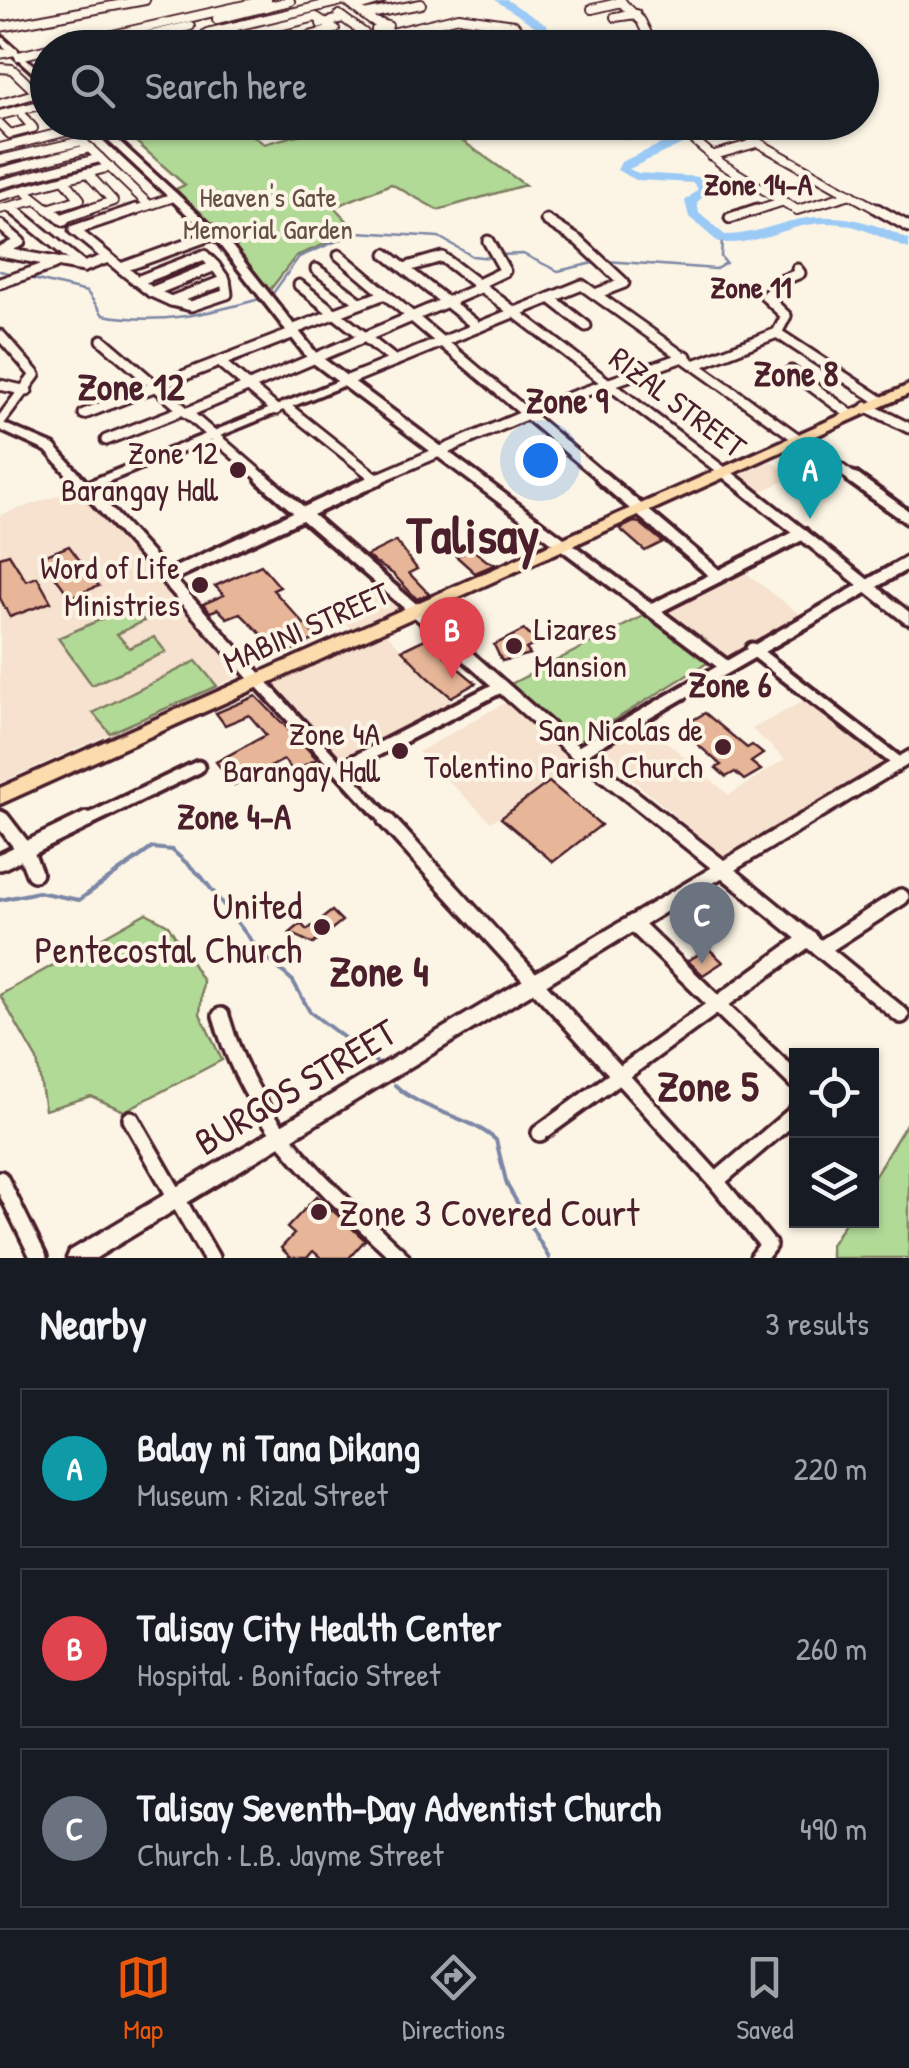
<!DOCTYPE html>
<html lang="en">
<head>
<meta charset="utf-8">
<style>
  body { margin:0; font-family:"Patrick Hand",sans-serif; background:#242831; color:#f1f3f6 }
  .controls { position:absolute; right:30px; bottom:30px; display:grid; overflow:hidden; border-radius:0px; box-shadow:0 2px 8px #0004 }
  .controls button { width:90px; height:90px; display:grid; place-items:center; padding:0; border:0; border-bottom:2px solid #363941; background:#171b24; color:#f1f3f6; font:50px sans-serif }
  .you { position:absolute; left:540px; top:460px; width:35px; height:35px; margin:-25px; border:8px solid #fff; border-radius:50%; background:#1a73e8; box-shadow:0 0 0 15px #1a73e833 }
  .badge { display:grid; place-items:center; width:65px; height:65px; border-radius:50%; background:#ea580c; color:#fff; font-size:32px; font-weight:700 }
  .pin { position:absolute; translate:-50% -82px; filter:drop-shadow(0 2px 5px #0008) }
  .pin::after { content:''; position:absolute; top:52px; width:35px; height:30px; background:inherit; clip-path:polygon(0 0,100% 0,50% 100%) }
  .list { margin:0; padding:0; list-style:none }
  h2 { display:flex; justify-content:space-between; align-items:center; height:130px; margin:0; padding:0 40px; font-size:42px }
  h2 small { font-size:32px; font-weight:400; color:#9ea1a6 }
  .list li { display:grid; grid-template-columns:65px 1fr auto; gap:30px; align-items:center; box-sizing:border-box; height:160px; margin:0 20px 20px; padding:0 20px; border:2px solid #363941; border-radius:0px }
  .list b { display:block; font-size:38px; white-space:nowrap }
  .list p { margin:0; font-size:32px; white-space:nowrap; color:#9ea1a6 }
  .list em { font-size:32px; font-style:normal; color:#9ea1a6 }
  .icon { flex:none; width:55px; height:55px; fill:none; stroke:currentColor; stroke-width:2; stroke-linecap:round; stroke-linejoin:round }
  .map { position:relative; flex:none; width:909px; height:1258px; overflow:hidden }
  .search { position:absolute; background:#171b24; box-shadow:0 2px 8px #0004; left:30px; right:30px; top:30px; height:110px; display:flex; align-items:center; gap:25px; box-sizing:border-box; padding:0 35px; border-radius:55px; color:#9ea1a6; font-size:38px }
  .sheet { height:670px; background:#171b24 }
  nav { display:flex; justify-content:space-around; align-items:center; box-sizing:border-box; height:140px; border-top:2px solid #363941; background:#171b24; font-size:28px; color:#9ea1a6 }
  nav a { display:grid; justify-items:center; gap:5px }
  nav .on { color:#ea580c }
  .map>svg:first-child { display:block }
</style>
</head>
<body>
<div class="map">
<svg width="909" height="1258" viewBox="0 0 909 1258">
  <rect width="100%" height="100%" fill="#fcf5e5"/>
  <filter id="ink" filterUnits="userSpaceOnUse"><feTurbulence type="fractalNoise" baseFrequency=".01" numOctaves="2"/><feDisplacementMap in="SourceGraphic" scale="20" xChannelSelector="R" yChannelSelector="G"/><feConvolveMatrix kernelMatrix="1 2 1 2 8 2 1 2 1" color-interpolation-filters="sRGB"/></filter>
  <g filter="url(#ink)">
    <g fill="#f6e2ce">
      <polygon points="771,461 793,477 760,492 738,475"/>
      <polygon points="77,489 242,675 0,783 0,515"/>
      <polygon points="745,572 802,616 724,660 665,614"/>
      <polygon points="381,591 400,611 354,632 335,612"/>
      <polygon points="386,633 456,706 341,765 274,684"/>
      <polygon points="809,698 888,762 726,859 594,747 640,719 729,795 785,759 752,729"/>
      <polygon points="508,701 579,763 491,822 418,752"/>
    </g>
    <g fill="#b2da97" stroke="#7e7c61" stroke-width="2.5">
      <polygon points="125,122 236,123 264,144 342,123 437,123 525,185 438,210 391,184 334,207 357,231 296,256 270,290 176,189 185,185 117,125"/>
      <polygon points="132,606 144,621 117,634 129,648 154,637 166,652 92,685 58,638"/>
      <polygon points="649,613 712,660 577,743 509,685"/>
      <polygon points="196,661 217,686 110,733 93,713"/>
      <polygon points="146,913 168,925 203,981 200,1014 222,1060 124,1111 91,1096 45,1110 37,1060 0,995"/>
      <polygon points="909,1119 909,1258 831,1258 831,1245 846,1221 872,1220 872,1180"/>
    </g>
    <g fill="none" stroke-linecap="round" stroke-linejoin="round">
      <g stroke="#7b86a5" stroke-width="2.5">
        <polyline points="499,255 523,254 558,271 598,262"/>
        <polyline points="606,261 716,269 726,263 721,257 722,239"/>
        <polyline points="0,271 12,274"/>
        <path d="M29,278L87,292L103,315C160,325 208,314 263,298"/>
        <polyline points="271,296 299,257 358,232 439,237 472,256 492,258"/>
      </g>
      <g stroke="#7b86a5" stroke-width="4">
        <polyline points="0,900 38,892 79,900 152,848 172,850 201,876 261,953 293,981 310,1012 376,1062"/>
        <path d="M395,1085C424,1113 466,1114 496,1140L507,1185L549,1258"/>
      </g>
      <g fill="#9bcaf6" fill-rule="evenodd">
        <polygon points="495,0 507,0 548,26 541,41 548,48 536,48 532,44 539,29"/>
        <polygon points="615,37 636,42 645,48 615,44 563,48"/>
        <path d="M573,122H591L626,134L659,130L681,135L682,144L629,169L638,173L701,177L711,190L697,202L699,213L725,235C747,235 766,228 787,222C831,210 869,219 909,240V249C881,239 858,222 826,223C789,223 755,248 718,242L689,217L685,201L698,189L693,183L636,180L617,170L621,162L672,139L659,136L625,140Z"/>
      </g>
    </g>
    <g fill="#e7b698" stroke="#4a1f2b" stroke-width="2.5">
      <polygon points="634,522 640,523 663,542 645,551 620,529"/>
      <polygon points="396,541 417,569 409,573 429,594 417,599 393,574 366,556"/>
      <polygon points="69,546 99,586 70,597 41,557"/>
      <polygon points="472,549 487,561 496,564 475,573 456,556"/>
      <polygon points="9,554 26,581 37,577 51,602 10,617 0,598 0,557"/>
      <polygon points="261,565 280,587 273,590 317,638 282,655 240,613 227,618 218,609 210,612 203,604 224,595 215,586"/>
      <polygon points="524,630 538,643 526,649 530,654 502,661 494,645"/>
      <polygon points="427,638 453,664 476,683 451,697 427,676 402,650"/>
      <polygon points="256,696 317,759 293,771 284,760 234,785 216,762 266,735 249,715 225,725 216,713"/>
      <polygon points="705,713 747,748 752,745 763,754 751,762 761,770 744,780 735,772 726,777 716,768 721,765 679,728"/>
      <polygon points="549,782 601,825 553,862 501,818"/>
      <polygon points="332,911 342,921 313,944 290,933 301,924 307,930"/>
      <polygon points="708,948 723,962 703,975 688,961"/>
      <polygon points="317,1196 365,1240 349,1258 321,1258 313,1251 307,1258 291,1258 281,1248 294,1234 287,1228"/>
    </g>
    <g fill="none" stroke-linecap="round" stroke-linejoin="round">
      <defs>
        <g id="minor-far3">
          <polyline points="345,0 372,21 388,26 376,30"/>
          <polyline points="619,0 641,21 654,48"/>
          <polyline points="355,8 381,0"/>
          <polyline points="592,9 622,2"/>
          <polyline points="339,15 364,33"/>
          <polyline points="364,15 421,4"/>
          <polyline points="615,17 636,14"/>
          <polyline points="217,19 290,1"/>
          <polyline points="321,24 343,18"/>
          <polyline points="0,27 145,0"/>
          <polyline points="211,32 242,35 316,17 335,29 267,48"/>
          <polyline points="199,40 235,44 259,39"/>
          <polyline points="55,48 267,0"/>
          <polyline points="98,48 190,26"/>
          <polyline points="138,48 178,41"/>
          <polyline points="192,48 207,33 346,0"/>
          <polyline points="305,48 338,39"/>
          <polyline points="329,48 459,17 514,25 532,48"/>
          <polyline points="0,54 14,51"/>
          <polyline points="19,56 48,49"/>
          <polyline points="0,68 12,69 37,93"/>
          <polyline points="0,104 48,90"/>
          <polyline points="0,115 48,103"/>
          <polyline points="680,122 701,135 695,141 722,164 797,210 851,194"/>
          <polyline points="721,122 882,212"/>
          <polyline points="0,124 10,134 33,128 23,116"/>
          <polyline points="0,148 68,131 61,122"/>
          <polyline points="711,156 756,143"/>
          <polyline points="0,160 82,141 149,205"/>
          <polyline points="0,172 90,148"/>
          <polyline points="0,184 100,158"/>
          <polyline points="24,190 52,212"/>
          <polyline points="0,196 110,167"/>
          <polyline points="10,207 16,212"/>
          <polyline points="0,209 36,200"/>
          <polyline points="48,209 80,199 64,179"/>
          <polyline points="82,212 113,201 87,173"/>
          <polyline points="129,212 174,197"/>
          <polyline points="750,212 781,202"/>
        </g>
        <g id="minor-far2">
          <polyline points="13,209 84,267 108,258"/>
          <polyline points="49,209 64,221"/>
          <polyline points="136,209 74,230 137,281"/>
          <polyline points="877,209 909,227"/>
          <polyline points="730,218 757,209"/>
          <polyline points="61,219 89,209"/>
          <polyline points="546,220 579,241 624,283 598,293"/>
          <polyline points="0,225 20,242 0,251"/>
          <polyline points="0,252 84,267"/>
          <polyline points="386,254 478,327"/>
          <polygon points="204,255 215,266 151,292 137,281"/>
          <polyline points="339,255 605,480"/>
          <polyline points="121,268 215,234"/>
          <polyline points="404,268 442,257 724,472"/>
          <polyline points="316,269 361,303"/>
          <polyline points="0,283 53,265"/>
          <polyline points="478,284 505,271 488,241"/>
          <polyline points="299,285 395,361"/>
          <polyline points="151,292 171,301 225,280 215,266"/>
          <polyline points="550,298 586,326"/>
          <polyline points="171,301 191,306 227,294 225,280"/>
          <polyline points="292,330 385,294"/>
          <polyline points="777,333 786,316 766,297 778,282 800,273 797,269"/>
          <polyline points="0,335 35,375 0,422"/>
          <polyline points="102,340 265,480"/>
          <polyline points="222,364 276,410"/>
          <polyline points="697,364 777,333 881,401"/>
          <polyline points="791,371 851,415"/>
          <polyline points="343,382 582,285 856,480"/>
          <polyline points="0,385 27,391"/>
          <polyline points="285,406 378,480"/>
          <polyline points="867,407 909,428"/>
          <polyline points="186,413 482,287"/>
          <polyline points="84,414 294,333"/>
          <polyline points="106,440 183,410"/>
          <polyline points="374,480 553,403 686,356"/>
        </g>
        <g id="minor-far1">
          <polyline points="262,478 416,611"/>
          <polyline points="602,478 718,576"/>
          <polyline points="853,478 909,518"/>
          <polyline points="563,544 724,665"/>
          <polyline points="167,577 379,478"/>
          <polyline points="652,610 802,534"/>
          <polyline points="752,649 899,763"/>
          <polyline points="259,681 389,823"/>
          <polyline points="578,753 909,562"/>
          <polyline points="340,769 500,687"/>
          <polyline points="0,817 4,823"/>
          <polyline points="82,823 198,767"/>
        </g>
        <g id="minor">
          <polyline points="2,820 25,850 34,873"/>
          <polyline points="386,820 716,1181 768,1245 758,1258"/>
          <polyline points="0,862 87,820"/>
          <polyline points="723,869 901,1015"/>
          <polyline points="633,923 796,1081"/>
          <polyline points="822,948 901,897"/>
          <path d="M221,1016C251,1124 322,1184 401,1258"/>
          <polyline points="131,1119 211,1258"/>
          <polyline points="540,1133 809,938"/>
          <polyline points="0,1179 39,1258"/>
          <polyline points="716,1181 796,1113"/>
        </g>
        <g id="tertiary">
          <polygon points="343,379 349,382 347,384 93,488 264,677 266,681 264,685 254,685 46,451 0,430 0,422 54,445 87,482"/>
          <polygon points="724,468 728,469 909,612 909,624 904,622 720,475 718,472"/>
          <polygon points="416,606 421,608 577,745 724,860 909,751 909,764 96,1258 67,1258 70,1251 711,868 567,753 411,614 409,611 411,608"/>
        </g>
        <g id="secondary">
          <polygon points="0,35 48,78 48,86 0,43"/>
          <polygon points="88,122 98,122 227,240 317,354 568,541 570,544 568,547 558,547 309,360 219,244"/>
        </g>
        <polygon id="primary" points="909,385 909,394 0,804 0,788"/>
      </defs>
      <use href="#minor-far3" stroke="#4a1f2b" stroke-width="12"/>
      <use href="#minor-far2" stroke="#4a1f2b" stroke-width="15"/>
      <use href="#minor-far1" stroke="#4a1f2b" stroke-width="19"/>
      <use href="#minor" stroke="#4a1f2b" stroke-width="22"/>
      <use href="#tertiary" stroke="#4a1f2b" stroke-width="7"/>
      <use href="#secondary" stroke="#4a1f2b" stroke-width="7"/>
      <use href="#primary" stroke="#4a1f2b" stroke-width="7"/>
      <use href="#minor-far3" stroke="#fcf5e5" stroke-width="8"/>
      <use href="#minor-far2" stroke="#fcf5e5" stroke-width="9"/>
      <use href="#minor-far1" stroke="#fcf5e5" stroke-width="11"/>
      <use href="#minor" stroke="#fcf5e5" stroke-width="15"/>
      <use href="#tertiary" fill="#fcf5e5" fill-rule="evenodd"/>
      <use href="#secondary" fill="#fcf5e5" fill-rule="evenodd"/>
      <use href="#primary" fill="#fcdcac" fill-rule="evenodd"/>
    </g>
  </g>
  <g fill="#4a1f2b" stroke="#fcf5e5" stroke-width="4">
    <circle cx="238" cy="470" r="10"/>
    <circle cx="200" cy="585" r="10"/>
    <circle cx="514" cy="646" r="10"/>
    <circle cx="723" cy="747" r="10"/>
    <circle cx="400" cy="751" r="10"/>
    <circle cx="322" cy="927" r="10"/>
    <circle cx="319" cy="1212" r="10"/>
  </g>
  <g text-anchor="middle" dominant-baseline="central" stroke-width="8" stroke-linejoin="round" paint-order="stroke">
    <g font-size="28" fill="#644e46" stroke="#fcf5e5">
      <text x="268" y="197">Heaven's Gate<tspan x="268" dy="32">Memorial Garden</tspan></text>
    </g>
    <g font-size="30" font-weight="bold" fill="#4a1f2b" stroke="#fcf5e5">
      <text x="758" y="184">Zone 14-A</text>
      <text x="751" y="287">Zone 11</text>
    </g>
    <g font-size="32" fill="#4a1f2b" stroke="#fcf5e5">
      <text transform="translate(678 402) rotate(37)">RIZAL STREET</text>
      <text transform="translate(306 627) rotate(-24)">MABINI STREET</text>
    </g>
    <g font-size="32" fill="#4a1f2b" stroke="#fcf5e5" text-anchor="end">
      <text x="218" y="452">Zone 12<tspan x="218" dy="37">Barangay Hall</tspan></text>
      <text x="180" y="567">Word of Life<tspan x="180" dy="37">Ministries</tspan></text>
      <text x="534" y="628" text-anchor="start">Lizares<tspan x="534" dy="37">Mansion</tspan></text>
      <text x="703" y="729">San Nicolas de<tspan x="703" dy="37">Tolentino Parish Church</tspan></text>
      <text x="380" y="733">Zone 4A<tspan x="380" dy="37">Barangay Hall</tspan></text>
    </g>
    <g font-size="35" font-weight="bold" fill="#4a1f2b" stroke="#fcf5e5">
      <text x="796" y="373">Zone 8</text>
      <text x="567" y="400">Zone 9</text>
      <text x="730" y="684">Zone 6</text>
      <text x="234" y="816">Zone 4-A</text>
    </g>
    <g font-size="38" font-weight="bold" fill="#4a1f2b" stroke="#fcf5e5">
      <text x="131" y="386">Zone 12</text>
    </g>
    <g font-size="38" fill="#4a1f2b" stroke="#fcf5e5" text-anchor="end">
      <text x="302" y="905">United<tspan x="302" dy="44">Pentecostal Church</tspan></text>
      <text x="339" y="1212" text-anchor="start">Zone 3 Covered Court</text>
    </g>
    <g font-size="38" fill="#4a1f2b" stroke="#fcf5e5">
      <text transform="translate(295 1086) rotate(-31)">BURGOS STREET</text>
    </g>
    <g font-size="42" font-weight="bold" fill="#4a1f2b" stroke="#fcf5e5">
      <text x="379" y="970">Zone 4</text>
      <text x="708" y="1085">Zone 5</text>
    </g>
    <g font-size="52" font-weight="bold" fill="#4a1f2b" stroke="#fcf5e5">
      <text x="473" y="534">Talisay</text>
    </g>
  </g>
</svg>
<div class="controls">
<button><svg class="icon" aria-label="locate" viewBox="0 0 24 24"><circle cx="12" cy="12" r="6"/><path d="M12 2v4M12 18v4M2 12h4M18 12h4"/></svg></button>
<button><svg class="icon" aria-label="layers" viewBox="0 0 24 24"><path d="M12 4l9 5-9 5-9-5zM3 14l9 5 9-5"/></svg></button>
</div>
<div class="you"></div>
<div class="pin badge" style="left:810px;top:519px;background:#0f9aa8">A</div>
<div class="pin badge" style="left:452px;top:679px;background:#e0444e">B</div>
<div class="pin badge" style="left:702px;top:964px;background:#6b7280">C</div>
<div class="search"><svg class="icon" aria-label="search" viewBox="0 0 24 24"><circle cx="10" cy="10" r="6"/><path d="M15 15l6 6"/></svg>Search here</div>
</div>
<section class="sheet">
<h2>Nearby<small>3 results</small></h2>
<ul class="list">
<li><span class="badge" style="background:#0f9aa8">A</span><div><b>Balay ni Tana Dikang</b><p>Museum · Rizal Street</p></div><em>220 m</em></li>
<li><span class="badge" style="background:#e0444e">B</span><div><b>Talisay City Health Center</b><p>Hospital · Bonifacio Street</p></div><em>260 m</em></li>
<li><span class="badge" style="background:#6b7280">C</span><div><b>Talisay Seventh-Day Adventist Church</b><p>Church · L.B. Jayme Street</p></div><em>490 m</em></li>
</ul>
</section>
<nav>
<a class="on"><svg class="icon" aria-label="map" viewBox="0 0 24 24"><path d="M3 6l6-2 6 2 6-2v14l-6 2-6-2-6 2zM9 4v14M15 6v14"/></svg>Map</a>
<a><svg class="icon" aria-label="directions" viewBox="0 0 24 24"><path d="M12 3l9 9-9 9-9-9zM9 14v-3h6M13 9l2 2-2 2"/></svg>Directions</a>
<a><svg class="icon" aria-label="saved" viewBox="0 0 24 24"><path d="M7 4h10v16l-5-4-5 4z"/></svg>Saved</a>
</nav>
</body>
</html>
